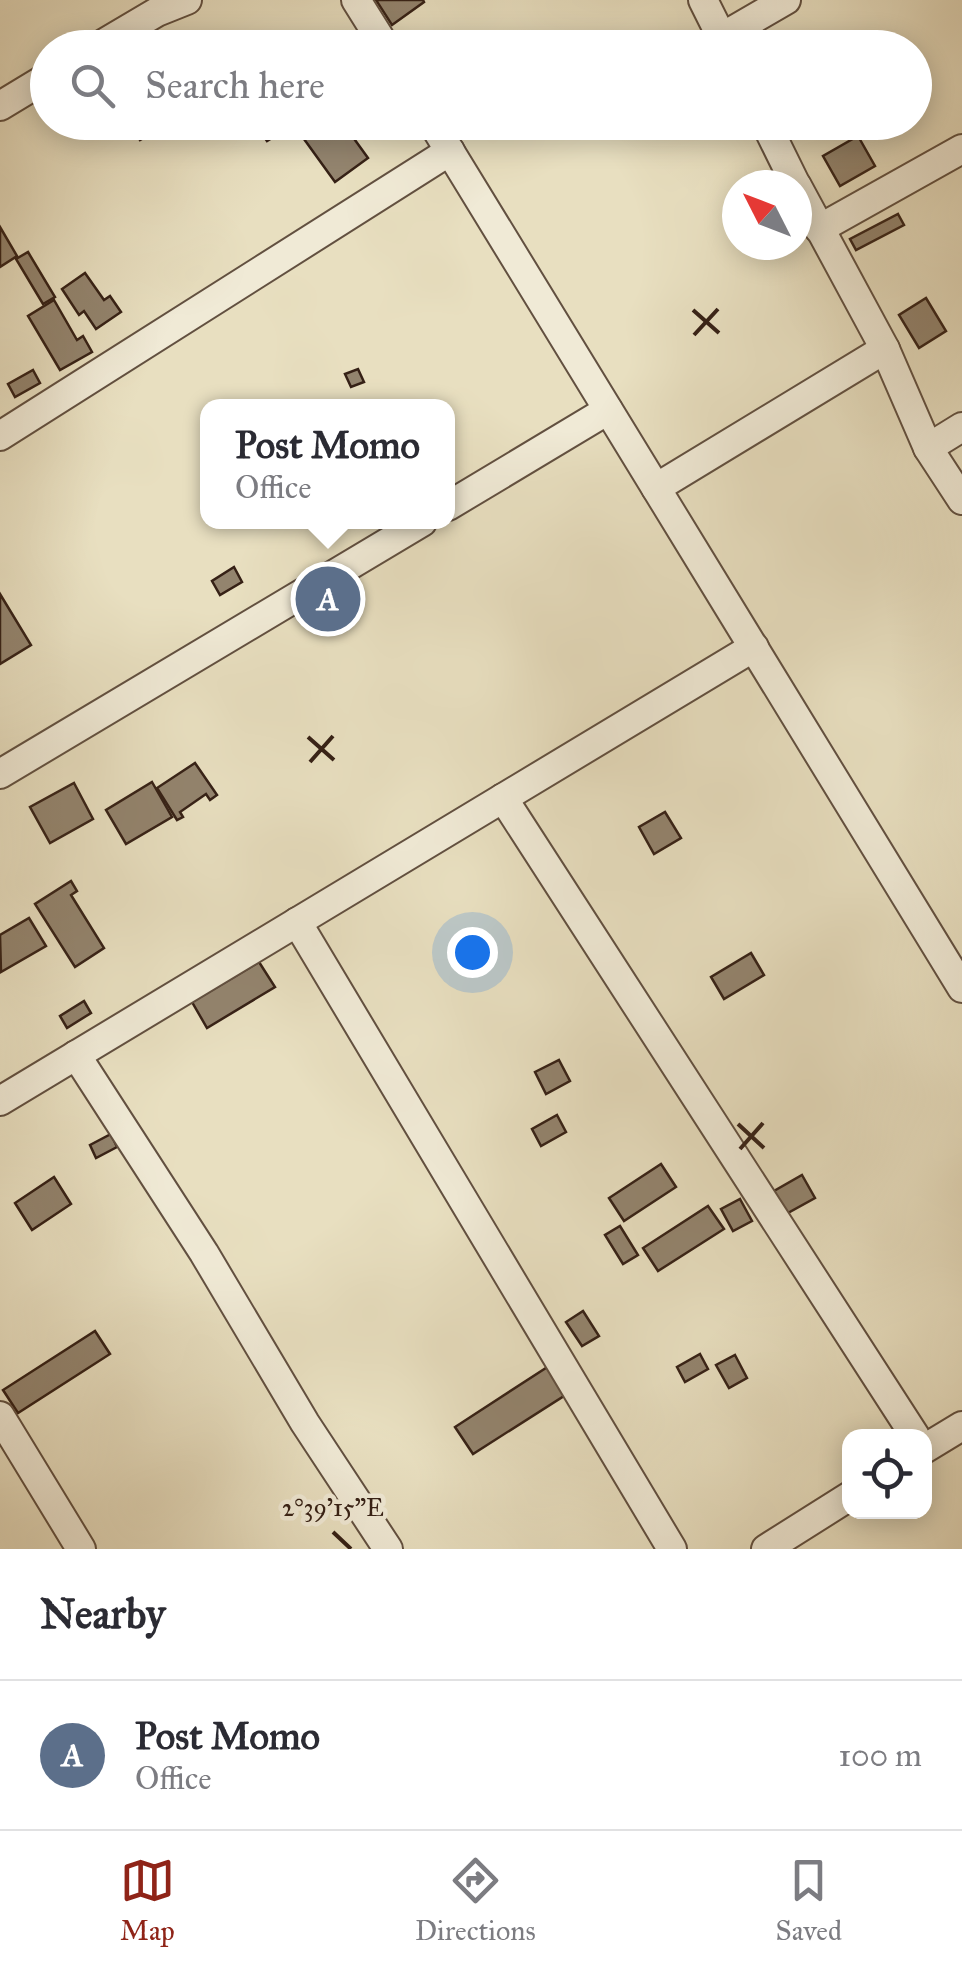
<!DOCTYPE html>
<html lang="en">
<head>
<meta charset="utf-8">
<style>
  body { margin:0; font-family:"IM FELL Great Primer",serif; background:#f7f7f7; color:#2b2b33 }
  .controls { position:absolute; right:30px; bottom:30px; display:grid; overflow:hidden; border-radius:20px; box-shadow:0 5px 25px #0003 }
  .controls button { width:90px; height:90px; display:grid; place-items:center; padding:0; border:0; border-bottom:2px solid #e1e1e2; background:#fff; color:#2b2b33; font:50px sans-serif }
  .compass { position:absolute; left:722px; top:170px; width:90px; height:90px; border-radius:50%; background:#fff; box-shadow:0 5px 25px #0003; rotate:312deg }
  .you { position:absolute; left:472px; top:952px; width:35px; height:35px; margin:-25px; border:8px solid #fff; border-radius:50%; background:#1a73e8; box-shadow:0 0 0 15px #1a73e833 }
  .badge { display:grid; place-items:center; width:65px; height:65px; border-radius:50%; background:#8f2418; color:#fff; font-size:32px; font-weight:700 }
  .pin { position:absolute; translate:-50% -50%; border:5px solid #fff; box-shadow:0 2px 10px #0006 }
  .popup { position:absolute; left:200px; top:399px; width:255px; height:130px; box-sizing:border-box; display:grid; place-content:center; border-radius:20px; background:#fff; filter:drop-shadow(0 2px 8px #0005); font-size:32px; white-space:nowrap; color:#7c7c81 }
  .popup b { font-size:38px; color:#2b2b33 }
  .popup::after { content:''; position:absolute; left:50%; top:100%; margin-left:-20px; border:20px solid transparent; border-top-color:#fff }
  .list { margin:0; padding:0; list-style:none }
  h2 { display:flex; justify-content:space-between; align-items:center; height:130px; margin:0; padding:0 40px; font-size:42px }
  h2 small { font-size:32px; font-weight:400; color:#7c7c81 }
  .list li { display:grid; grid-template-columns:65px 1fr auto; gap:30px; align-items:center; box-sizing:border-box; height:150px; padding:0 40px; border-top:2px solid #e1e1e2 }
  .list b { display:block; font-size:38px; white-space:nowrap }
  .list p { margin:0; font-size:32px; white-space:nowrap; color:#7c7c81 }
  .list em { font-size:32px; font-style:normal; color:#7c7c81 }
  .icon { flex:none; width:55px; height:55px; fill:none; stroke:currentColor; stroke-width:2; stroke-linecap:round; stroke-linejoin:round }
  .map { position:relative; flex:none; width:962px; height:1549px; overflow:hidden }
  .search { position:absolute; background:#fff; box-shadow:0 5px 25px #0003; left:30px; right:30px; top:30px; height:110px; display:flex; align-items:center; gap:25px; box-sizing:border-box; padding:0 35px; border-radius:55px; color:#7c7c81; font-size:38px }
  .sheet { height:280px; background:#fff }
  nav { display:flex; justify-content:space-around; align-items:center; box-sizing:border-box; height:140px; border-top:2px solid #e1e1e2; background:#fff; font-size:28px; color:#7c7c81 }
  nav a { display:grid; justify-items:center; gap:5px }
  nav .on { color:#8f2418 }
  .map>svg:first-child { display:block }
</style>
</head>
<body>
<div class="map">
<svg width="962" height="1549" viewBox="0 0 962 1549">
  <rect width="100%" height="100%" fill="#e8dfc0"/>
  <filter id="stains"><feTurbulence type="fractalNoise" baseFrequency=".002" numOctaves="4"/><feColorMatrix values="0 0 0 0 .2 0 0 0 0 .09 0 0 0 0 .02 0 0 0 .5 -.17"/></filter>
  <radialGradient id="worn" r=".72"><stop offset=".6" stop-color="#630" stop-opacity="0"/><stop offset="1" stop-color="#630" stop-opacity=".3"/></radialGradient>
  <g fill="#93846e" stroke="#362116" stroke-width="2.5">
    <polygon points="376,0 423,0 424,2 392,25"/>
    <polygon points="129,122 166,122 167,124 140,140"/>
    <polygon points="254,122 298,122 267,141"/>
    <polygon points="328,122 342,122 368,158 335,182 304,139"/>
    <polygon points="858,136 875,166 840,186 823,156"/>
    <polygon points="898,214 904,225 856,250 850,239"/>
    <polygon points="0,227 17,256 0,267"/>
    <polygon points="28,252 55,297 43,304 16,259"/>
    <polygon points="85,273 104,300 110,296 121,312 96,329 84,311 79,315 62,289"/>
    <polygon points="926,298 946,331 919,348 899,315"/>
    <polygon points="54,300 77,340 83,336 92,352 60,370 28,316"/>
    <polygon points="358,369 364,382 351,387 345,374"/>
    <polygon points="33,370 40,383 15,397 8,384"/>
    <polygon points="234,567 242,582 220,595 212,581"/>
    <polygon points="0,594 31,645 0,664"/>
    <polygon points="195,763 217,795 210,800 206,794 180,812 183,817 177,820 157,788"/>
    <polygon points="152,782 172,817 126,844 106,810"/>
    <polygon points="74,783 93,819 50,843 30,807"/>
    <polygon points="665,812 681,838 654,854 639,827"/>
    <polygon points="71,881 77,891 71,895 104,948 75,967 35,904"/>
    <polygon points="29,918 46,946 1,972 0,935"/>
    <polygon points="751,953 764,975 724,999 711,977"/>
    <polygon points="259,962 275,987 207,1028 192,1002"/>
    <polygon points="84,1001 91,1013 67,1028 60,1016"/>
    <polygon points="559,1060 570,1081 546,1094 535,1072"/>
    <polygon points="557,1115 566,1132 541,1146 532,1129"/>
    <polygon points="111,1134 117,1147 96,1158 90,1145"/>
    <polygon points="661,1164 676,1187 624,1221 609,1198"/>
    <polygon points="802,1175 815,1198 786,1214 774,1191"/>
    <polygon points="54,1177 71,1204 32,1230 15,1203"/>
    <polygon points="740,1199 752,1221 733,1231 721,1209"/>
    <polygon points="708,1206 724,1229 658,1271 643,1248"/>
    <polygon points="620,1226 638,1255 623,1264 605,1235"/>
    <polygon points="583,1311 599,1336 582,1346 566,1322"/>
    <polygon points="95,1331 110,1354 18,1413 3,1390"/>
    <polygon points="700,1354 708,1369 685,1382 677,1367"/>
    <polygon points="735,1355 747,1378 729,1388 716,1365"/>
    <polygon points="549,1366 567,1394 473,1454 455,1427"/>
  </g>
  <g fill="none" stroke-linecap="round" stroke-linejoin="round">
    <defs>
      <g id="minor">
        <polyline points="356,0 386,48"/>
        <polyline points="703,0 727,48"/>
        <polyline points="722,37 786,0"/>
        <polyline points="96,48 157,12 187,0"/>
        <polyline points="0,106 48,77"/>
        <polyline points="432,122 962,988"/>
        <polyline points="765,122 796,185"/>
        <polyline points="797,186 885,349 928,448 962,500"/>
        <polyline points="819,229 962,149"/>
        <polyline points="0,436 450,151"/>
        <polyline points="928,448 962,427"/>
        <polyline points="656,488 885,349"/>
        <polyline points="448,506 608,410"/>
        <polyline points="0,774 422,522"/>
        <polyline points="503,798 915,1436"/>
        <polyline points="297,922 672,1549"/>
        <polyline points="76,1055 204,1253 305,1423 388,1549"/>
        <polyline points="0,1101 754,647"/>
        <polyline points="0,1416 81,1549"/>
        <polyline points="924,1449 962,1426"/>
        <polyline points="766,1549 850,1496"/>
      </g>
    </defs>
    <use href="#minor" stroke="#625040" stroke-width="32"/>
    <use href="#minor" stroke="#f0ead6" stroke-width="28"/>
  </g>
  <path fill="none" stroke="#362116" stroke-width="4" d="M693,310L719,333M694,335L718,309M308,737L334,760M310,762L333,736M738,1124L764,1148M740,1149L763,1123M333,1532L351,1549"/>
  <g font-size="25" text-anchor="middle" fill="#362116" stroke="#f0ead6" stroke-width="9" stroke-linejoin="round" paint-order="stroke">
    <text x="333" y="1516">2°39'15"E</text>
  </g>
  <rect width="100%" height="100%" filter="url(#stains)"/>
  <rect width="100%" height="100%" fill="url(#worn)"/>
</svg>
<div class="controls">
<button><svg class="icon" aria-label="locate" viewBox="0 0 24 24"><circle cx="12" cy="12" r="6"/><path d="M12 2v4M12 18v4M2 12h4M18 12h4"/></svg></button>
</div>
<svg class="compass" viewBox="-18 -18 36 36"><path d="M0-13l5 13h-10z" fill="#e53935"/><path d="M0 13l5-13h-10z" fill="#7c7c81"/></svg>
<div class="you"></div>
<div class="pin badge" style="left:328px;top:599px;background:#5c6f8a">A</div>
<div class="popup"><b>Post Momo</b>Office</div>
<div class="search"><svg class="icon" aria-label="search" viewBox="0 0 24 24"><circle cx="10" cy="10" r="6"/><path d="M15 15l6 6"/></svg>Search here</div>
</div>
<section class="sheet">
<h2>Nearby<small></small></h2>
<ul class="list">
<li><span class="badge" style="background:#5c6f8a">A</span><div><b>Post Momo</b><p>Office</p></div><em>100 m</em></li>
</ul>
</section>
<nav>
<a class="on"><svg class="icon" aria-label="map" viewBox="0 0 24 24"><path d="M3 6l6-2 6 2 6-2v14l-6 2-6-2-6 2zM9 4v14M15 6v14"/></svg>Map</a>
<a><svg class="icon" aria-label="directions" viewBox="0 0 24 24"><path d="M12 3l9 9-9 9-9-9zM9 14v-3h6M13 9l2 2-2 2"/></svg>Directions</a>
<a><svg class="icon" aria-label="saved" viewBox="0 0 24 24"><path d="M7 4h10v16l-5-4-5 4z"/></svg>Saved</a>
</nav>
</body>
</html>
